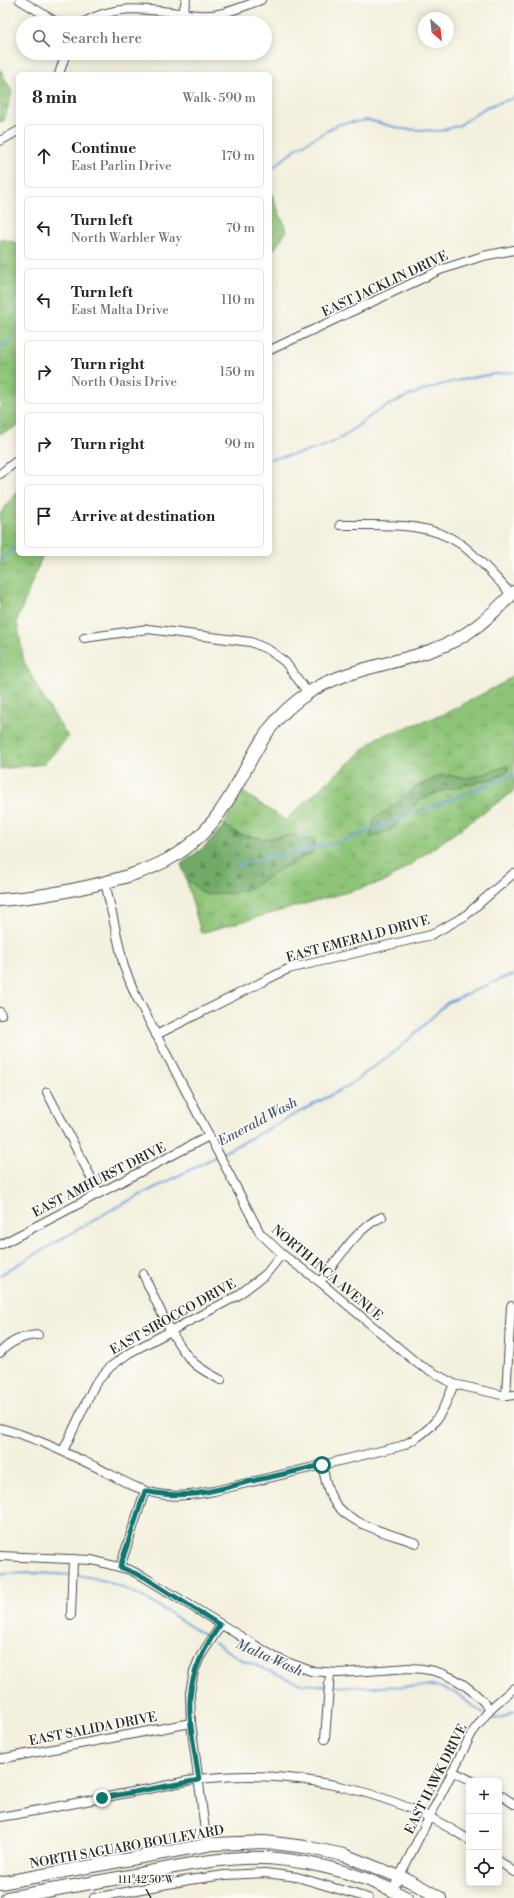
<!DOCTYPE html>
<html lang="en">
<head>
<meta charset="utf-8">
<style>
  body { margin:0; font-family:"Libre Bodoni",serif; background:#f2f2f2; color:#222 }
  .controls { position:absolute; right:12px; bottom:12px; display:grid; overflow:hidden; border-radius:6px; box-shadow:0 2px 10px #0003 }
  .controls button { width:36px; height:36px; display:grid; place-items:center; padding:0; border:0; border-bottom:1px solid #e0e0e0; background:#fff; color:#222; font:20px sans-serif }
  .compass { position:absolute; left:418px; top:12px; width:36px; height:36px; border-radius:50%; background:#fff; box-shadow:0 2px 10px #0003; rotate:153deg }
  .stop { position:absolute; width:12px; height:12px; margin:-9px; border:3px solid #0f766e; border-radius:50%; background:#fff }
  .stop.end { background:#0f766e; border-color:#fff; box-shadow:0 1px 4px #0008 }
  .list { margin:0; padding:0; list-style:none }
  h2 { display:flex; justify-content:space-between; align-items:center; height:52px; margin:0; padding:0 16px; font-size:17px }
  h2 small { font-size:13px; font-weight:400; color:#767676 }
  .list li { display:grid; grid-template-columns:26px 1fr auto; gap:12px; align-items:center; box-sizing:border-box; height:64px; margin:0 8px 8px; padding:0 8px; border:1px solid #e0e0e0; border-radius:6px }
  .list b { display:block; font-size:15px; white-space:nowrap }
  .list p { margin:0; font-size:13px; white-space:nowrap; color:#767676 }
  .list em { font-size:13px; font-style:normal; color:#767676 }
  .icon { flex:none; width:22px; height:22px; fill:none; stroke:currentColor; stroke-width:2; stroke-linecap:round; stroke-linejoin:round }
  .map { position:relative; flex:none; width:514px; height:1898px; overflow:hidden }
  .search { position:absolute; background:#fff; box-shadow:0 2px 10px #0003; left:16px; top:16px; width:256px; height:44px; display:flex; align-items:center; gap:10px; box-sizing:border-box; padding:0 14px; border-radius:22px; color:#767676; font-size:15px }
  .panel { position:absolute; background:#fff; box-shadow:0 2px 10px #0003; left:16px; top:72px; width:256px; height:484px; border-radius:6px }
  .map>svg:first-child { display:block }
</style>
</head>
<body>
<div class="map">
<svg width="514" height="1898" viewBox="0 0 514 1898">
  <defs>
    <pattern id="grass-tufts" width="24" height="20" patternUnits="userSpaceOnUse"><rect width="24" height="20" fill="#8ec477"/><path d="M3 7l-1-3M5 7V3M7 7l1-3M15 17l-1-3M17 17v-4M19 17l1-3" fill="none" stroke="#749f62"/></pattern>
    <pattern id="forest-firs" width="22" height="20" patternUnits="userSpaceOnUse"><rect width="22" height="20" fill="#72aa68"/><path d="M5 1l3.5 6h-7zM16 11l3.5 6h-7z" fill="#5e8b56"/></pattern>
  </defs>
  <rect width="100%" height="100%" fill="#fdfcf7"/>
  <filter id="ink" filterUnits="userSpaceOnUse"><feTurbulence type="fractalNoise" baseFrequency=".025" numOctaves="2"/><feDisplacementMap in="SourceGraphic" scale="8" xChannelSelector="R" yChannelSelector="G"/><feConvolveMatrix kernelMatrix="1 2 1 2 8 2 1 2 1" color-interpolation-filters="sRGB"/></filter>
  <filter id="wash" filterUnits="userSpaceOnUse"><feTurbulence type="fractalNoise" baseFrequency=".012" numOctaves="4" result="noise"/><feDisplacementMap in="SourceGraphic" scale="16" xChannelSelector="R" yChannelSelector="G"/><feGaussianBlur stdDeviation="0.9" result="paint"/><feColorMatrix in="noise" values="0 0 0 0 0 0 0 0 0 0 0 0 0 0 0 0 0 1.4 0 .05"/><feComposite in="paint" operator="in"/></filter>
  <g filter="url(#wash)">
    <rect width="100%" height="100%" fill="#f3f0de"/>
    <g fill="url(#grass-tufts)" stroke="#5c7851" fill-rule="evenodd">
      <polygon points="0,69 12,92 4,121 0,122"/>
      <polygon points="270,191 287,231 270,255"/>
      <polygon points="0,239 18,243 18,426 0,434"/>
      <polygon points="18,490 18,554 43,554 17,621 24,662 42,696 68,737 44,764 0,769 0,514"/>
      <path d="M514,674V791L387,881L201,933L186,879L205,894L284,866L314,852V839H304L293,835L265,839L241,835L224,825L241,791L285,820L378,737L442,715L503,683ZM503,767H509L496,778L441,791L418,801L396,804L414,788L441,775L471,778Z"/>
    </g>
    <g fill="url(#forest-firs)" stroke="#4e6a4a">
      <polygon points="503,767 509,767 507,772 496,778 441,791 418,801 392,830 370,838 374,819 396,804 414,788 441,775 471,778"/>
      <polygon points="224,825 241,835 265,839 293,835 304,839 315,839 314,852 284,867 253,887 234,893 205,894 186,879 181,864 204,847"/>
    </g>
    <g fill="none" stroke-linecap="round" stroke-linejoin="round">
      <g stroke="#6ba3da" stroke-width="2">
        <polyline points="270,170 297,148 339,124 368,120 402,129 440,131 460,125 486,107 514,98"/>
        <polyline points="0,349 18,334"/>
        <path d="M270,459C293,455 322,450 343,437C356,428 368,416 383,408C423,386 468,376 514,372"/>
        <polyline points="0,560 18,545"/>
        <polyline points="236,865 340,842 511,776 514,774"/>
        <polyline points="221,1154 348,1086 403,1045 447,1003 503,978 514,975"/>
        <polyline points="0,1275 113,1209 217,1156"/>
        <polyline points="0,1574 37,1573 70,1575"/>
        <path d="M74,1575C125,1579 169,1613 210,1639"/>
        <polyline points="214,1642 240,1659 301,1684 327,1686"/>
        <polyline points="331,1686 360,1687 436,1686 456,1693 483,1714"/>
        <polyline points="486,1716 489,1719 501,1718 514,1711"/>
      </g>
    </g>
  </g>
  <g filter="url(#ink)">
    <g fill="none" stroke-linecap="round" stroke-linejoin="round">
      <defs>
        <g id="street">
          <polyline points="20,0 58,23"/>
          <polyline points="183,12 186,0"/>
          <path d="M82,23C123,0 154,12 199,15C221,17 241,7 261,0"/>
          <polyline points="59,74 66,53"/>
          <polyline points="0,141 18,131"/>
          <polyline points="270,350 440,270 483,256 514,250"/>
          <polyline points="0,474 18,460"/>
          <path d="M340,525C380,526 428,520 462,545C480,559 496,578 512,595"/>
          <polyline points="84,638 148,629 251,642 269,650 285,662 308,693"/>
          <polyline points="105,882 124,967 135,994 260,1233 282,1254 320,1282 418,1364 454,1384 506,1396 514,1395"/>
          <polyline points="0,1012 1,1015"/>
          <polyline points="156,1035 288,969 431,935 465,916 514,873"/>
          <polyline points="47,1092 99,1193"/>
          <polyline points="0,1245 209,1136"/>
          <path d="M143,1274C156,1301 170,1335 189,1358C197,1368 210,1374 221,1380"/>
          <path d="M320,1282C336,1262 358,1226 382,1217"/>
          <path d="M0,1353C10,1341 23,1336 38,1335"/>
          <polyline points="506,1396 511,1306"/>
          <path d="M0,1428C34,1437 64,1452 96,1467C118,1478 141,1493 166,1495C182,1497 198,1494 214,1491L401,1446C433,1432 442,1415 454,1384"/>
          <polyline points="63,1451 95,1384 110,1367 129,1353 237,1296 266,1274 282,1254"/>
          <path d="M322,1465C325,1476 326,1488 332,1498C346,1525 389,1533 416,1543"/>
          <path d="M0,1556L92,1560L130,1570L144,1577L276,1658L311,1671L339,1673L409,1668C443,1668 468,1683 490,1709"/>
          <polyline points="120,1567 145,1491"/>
          <polyline points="71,1615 73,1559"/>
          <polyline points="325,1739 330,1673"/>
          <polyline points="0,1759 191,1723"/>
          <polyline points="452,1771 472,1781"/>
          <polyline points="499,1794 514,1804"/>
          <path d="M0,1817C48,1809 95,1799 143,1790C165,1786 187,1780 209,1778C297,1769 395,1791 469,1840"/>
          <polyline points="207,1845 191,1723 190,1693 194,1671 200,1657 221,1625"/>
          <polyline points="499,1861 514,1872"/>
          <polyline points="392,1891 472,1733 490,1709 514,1688"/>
          <polyline points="94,1898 189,1880 225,1875 265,1873 297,1877 368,1898"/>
        </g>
        <g id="secondary">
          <path d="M0,900C31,898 60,893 90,886C149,872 192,858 226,803C254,760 261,724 308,693C346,668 393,665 435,649C467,638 491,616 514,592"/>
          <polyline points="0,1883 212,1844 265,1842 305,1847 344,1855 410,1881 440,1898"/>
          <path d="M7,1898C46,1891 85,1884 124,1877C164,1869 203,1860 243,1858C296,1856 361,1872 407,1898"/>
        </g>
      </defs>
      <use href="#street" stroke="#494946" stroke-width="10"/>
      <use href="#secondary" stroke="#494946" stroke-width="14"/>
      <use href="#street" stroke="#fff" stroke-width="8"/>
      <use href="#secondary" stroke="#fff" stroke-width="12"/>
    </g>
  </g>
  <g fill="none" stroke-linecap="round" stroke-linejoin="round" filter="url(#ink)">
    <path stroke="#0f766e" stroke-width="5" d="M102,1798L199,1780C189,1713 178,1684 220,1625L144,1577L120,1567L145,1491C185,1500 209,1492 247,1482C272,1477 297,1471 322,1465"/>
  </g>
  <path fill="none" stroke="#2b2b2b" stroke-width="1.5" d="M146,1889L151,1898"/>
  <g text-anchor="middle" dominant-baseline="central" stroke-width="3" stroke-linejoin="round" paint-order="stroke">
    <g font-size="13" fill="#2b2b2b" stroke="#fdfcf7">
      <text transform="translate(385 284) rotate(-25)">EAST JACKLIN DRIVE</text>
      <text transform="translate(358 939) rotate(-15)">EAST EMERALD DRIVE</text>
      <text transform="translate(99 1180) rotate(-27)">EAST AMHURST DRIVE</text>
      <text transform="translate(327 1273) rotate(40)">NORTH INCA AVENUE</text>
      <text transform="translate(173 1317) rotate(-29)">EAST SIROCCO DRIVE</text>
      <text transform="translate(93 1729) rotate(-11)">EAST SALIDA DRIVE</text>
      <text transform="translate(436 1779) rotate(-63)">EAST HAWK DRIVE</text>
      <text transform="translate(127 1847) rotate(-10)">NORTH SAGUARO BOULEVARD</text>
    </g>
    <g font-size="14" font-style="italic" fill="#455b71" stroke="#fdfcf7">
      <text transform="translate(258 1122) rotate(-28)">Emerald Wash</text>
      <text transform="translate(269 1658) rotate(24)">Malta Wash</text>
    </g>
  </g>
  <g font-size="10" text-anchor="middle" fill="#2b2b2b" stroke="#fdfcf7" stroke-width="3" stroke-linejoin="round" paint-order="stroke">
    <text x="146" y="1883">111°42'50"W</text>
  </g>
</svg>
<div class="controls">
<button>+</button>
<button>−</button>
<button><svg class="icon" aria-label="locate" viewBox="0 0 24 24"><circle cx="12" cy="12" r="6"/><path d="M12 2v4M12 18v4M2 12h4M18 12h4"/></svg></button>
</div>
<svg class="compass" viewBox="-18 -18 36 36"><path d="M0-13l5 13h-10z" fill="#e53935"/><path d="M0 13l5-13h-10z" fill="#767676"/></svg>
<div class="stop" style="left:322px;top:1465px"></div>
<div class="stop end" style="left:102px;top:1798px"></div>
<div class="search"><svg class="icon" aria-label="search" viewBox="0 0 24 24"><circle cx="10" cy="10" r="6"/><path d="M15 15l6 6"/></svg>Search here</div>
<section class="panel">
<h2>8 min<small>Walk · 590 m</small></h2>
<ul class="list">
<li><svg class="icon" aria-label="ahead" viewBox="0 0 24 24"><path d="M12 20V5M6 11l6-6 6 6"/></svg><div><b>Continue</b><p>East Parlin Drive</p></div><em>170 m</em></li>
<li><svg class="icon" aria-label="left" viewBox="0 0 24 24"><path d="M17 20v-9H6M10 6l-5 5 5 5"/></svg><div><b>Turn left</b><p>North Warbler Way</p></div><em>70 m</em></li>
<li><svg class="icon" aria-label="left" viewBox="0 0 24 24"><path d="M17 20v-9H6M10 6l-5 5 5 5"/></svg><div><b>Turn left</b><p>East Malta Drive</p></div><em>110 m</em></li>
<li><svg class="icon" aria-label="right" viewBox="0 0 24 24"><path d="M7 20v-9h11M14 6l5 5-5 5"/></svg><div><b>Turn right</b><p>North Oasis Drive</p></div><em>150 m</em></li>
<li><svg class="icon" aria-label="right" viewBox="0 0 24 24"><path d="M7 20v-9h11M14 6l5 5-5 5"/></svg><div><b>Turn right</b></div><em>90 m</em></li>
<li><svg class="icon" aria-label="arrive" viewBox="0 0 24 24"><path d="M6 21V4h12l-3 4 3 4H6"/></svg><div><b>Arrive at destination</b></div></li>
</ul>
</section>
</div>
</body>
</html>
